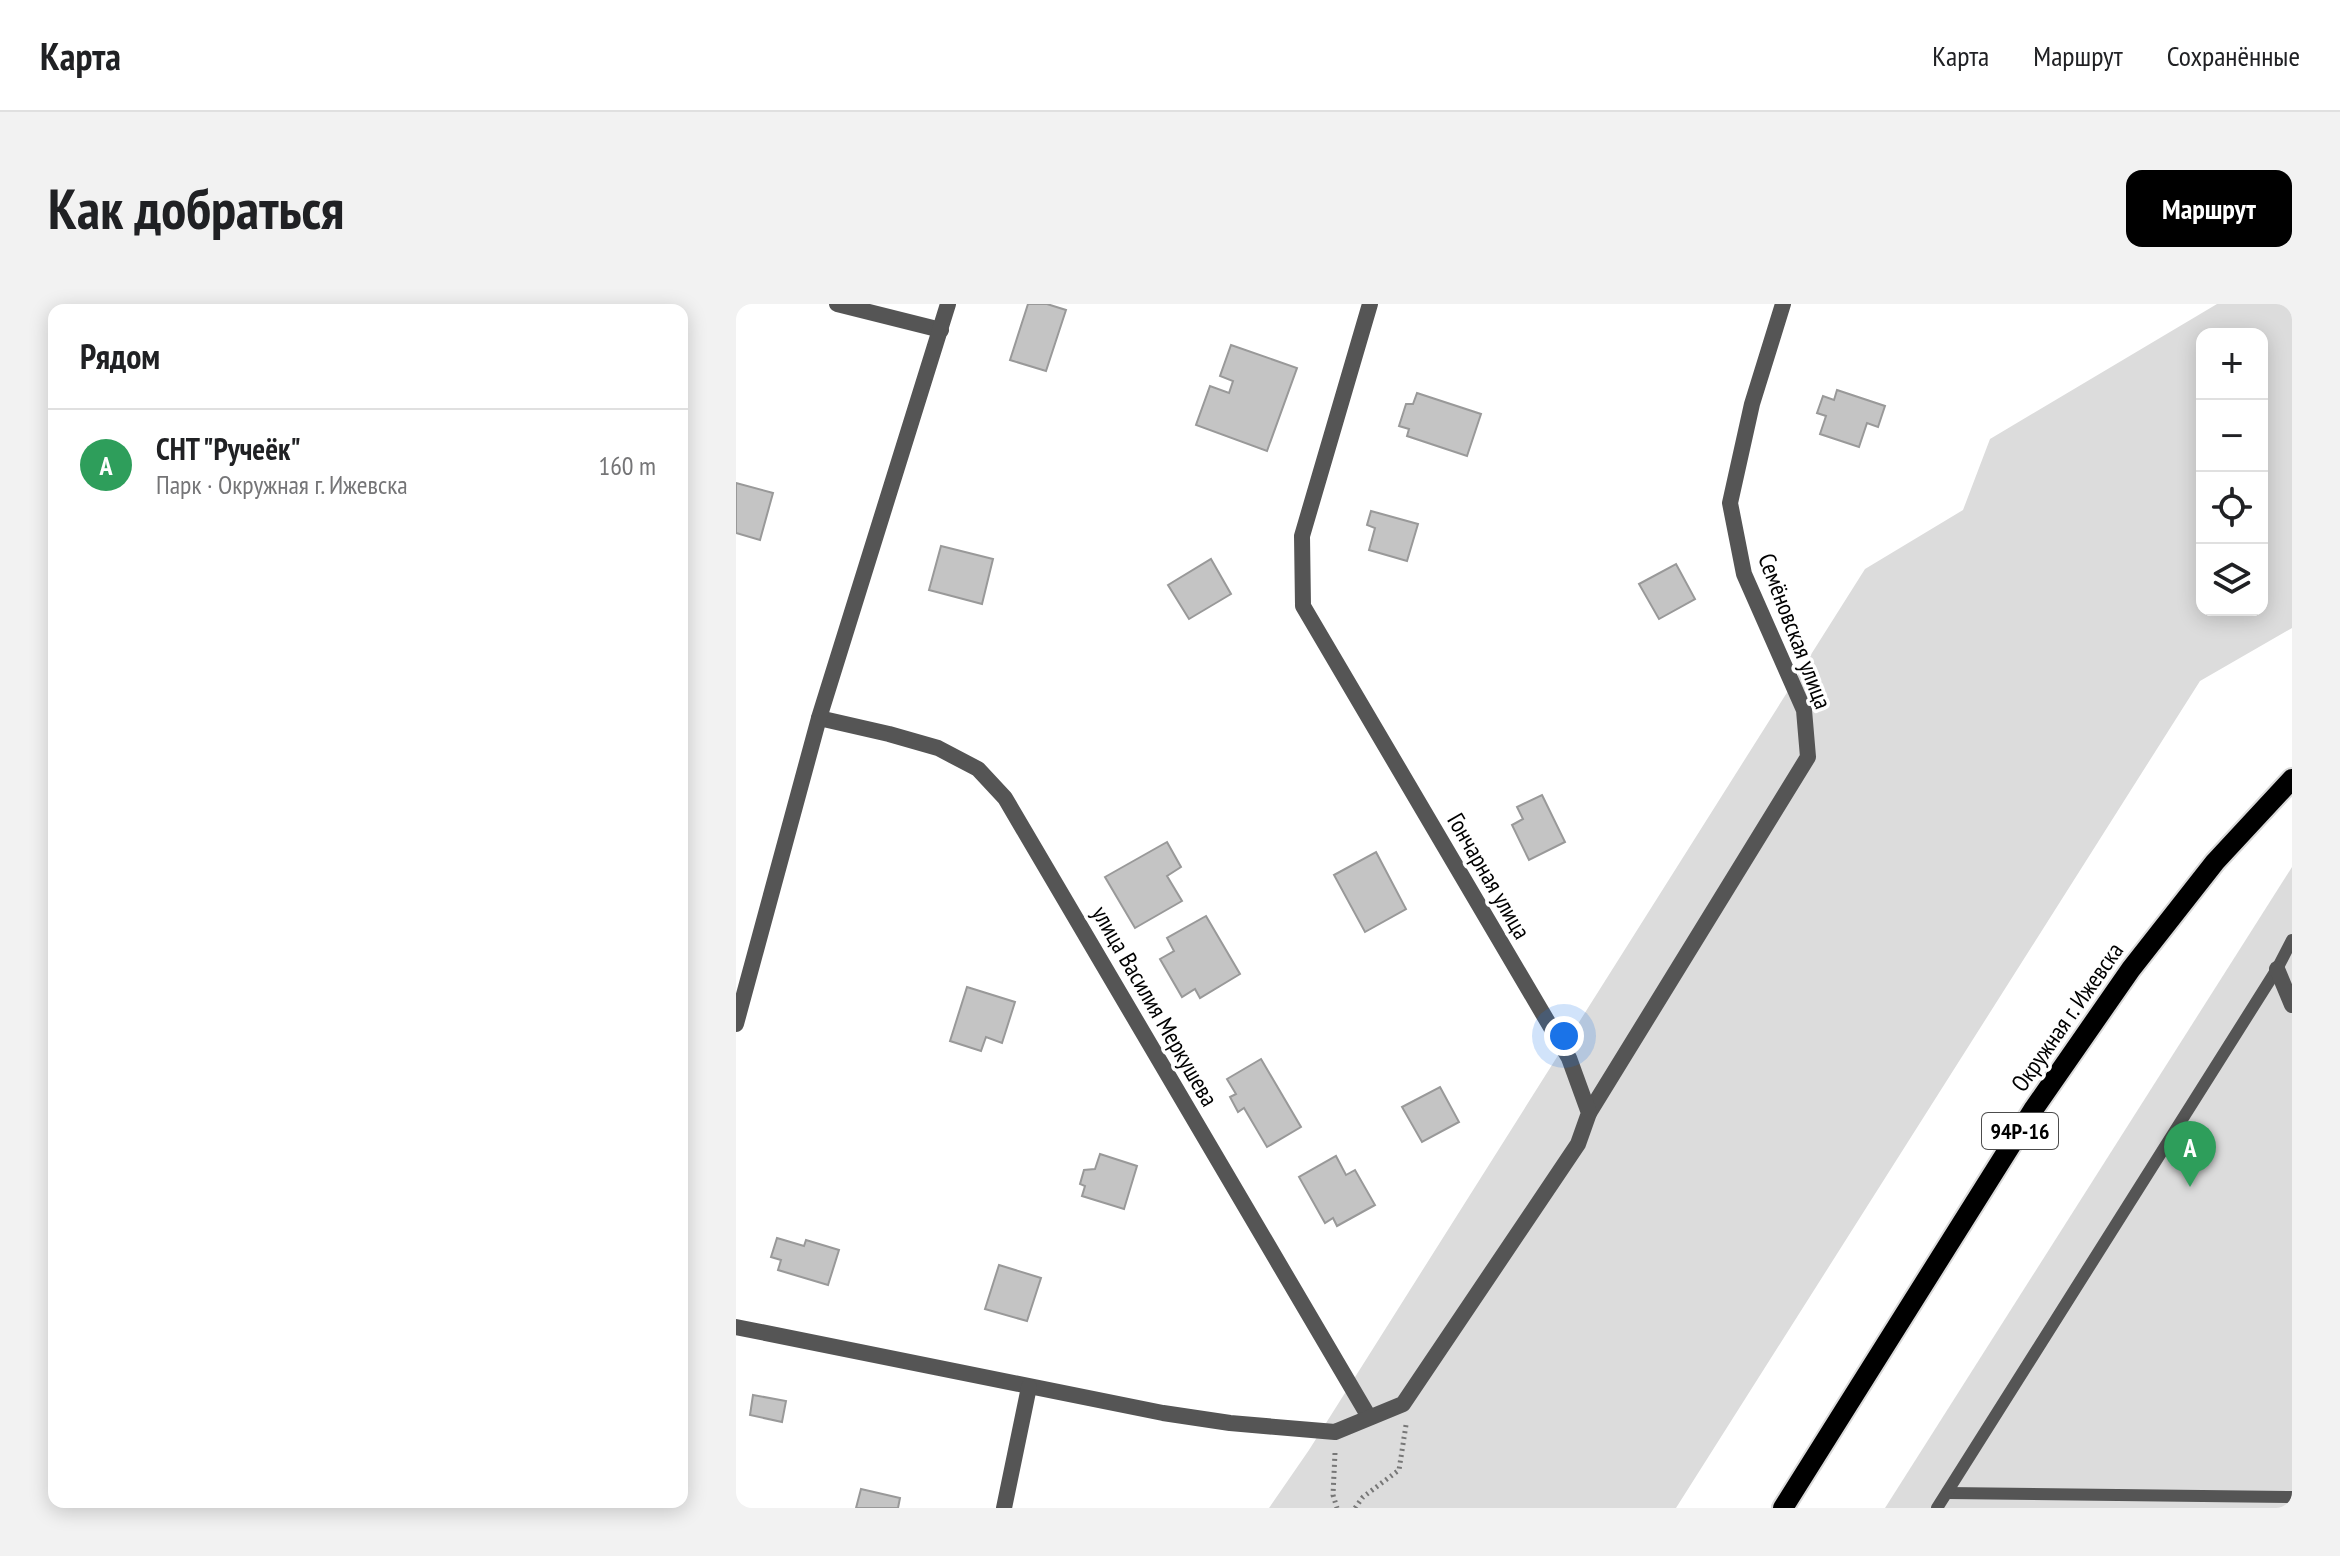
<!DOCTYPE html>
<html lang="ru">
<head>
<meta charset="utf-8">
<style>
  body { margin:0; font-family:"PT Sans Narrow",sans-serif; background:#f2f2f2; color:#202124 }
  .controls { position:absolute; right:24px; top:24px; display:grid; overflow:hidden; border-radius:16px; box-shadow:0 4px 20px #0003 }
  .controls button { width:72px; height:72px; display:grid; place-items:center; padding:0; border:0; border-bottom:2px solid #e0e0e0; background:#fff; color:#202124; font:40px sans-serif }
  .you { position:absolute; left:828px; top:732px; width:28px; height:28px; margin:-20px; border:6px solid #fff; border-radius:50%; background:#1a73e8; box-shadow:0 0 0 12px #1a73e833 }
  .badge { display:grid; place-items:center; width:52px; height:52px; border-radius:50%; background:#000; color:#fff; font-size:26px; font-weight:700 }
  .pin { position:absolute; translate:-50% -66px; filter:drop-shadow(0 2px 4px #0008) }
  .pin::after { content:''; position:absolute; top:42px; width:28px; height:24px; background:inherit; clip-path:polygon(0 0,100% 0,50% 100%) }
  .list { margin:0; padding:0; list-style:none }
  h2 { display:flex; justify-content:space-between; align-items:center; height:104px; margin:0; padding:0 32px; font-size:34px }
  h2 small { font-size:26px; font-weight:400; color:#757577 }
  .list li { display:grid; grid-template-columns:52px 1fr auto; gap:24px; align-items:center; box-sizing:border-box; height:112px; padding:0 32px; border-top:2px solid #e0e0e0 }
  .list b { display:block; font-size:30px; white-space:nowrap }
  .list p { margin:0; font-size:26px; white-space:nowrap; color:#757577 }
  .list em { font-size:26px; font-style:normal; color:#757577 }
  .icon { flex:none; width:44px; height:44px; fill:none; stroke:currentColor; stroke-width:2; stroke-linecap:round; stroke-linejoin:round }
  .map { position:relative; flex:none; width:1556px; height:1204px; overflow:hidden; border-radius:16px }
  header { display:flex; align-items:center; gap:48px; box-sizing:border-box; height:112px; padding:0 40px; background:#fff; border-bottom:2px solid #e0e0e0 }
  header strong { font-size:38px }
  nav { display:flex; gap:44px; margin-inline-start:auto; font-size:28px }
  .intro { display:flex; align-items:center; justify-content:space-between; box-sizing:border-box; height:192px; padding:0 48px }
  h1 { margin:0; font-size:56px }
  .button { padding:20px 36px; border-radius:16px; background:#000; color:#fff; font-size:28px; font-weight:700 }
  main { display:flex; gap:48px; padding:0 48px }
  aside { flex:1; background:#fff; border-radius:16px; box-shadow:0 4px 20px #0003 }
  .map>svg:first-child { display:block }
</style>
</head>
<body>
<header>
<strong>Карта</strong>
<nav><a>Карта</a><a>Маршрут</a><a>Сохранённые</a></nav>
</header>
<div class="intro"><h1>Как добраться</h1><a class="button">Маршрут</a></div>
<main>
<aside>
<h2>Рядом<small></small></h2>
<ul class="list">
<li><span class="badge" style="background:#2e9e5b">A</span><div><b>СНТ &quot;Ручеёк&quot;</b><p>Парк · Окружная г. Ижевска</p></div><em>160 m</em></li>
</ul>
</aside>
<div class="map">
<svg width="1556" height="1204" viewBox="0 0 1556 1204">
  <rect width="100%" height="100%" fill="#fff"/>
  <g fill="#dcdcdc" fill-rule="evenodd">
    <path d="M1481,0H1556V324L1464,377L940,1204H533L573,1146L1129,265L1227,206L1254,135ZM1466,30H1526V306H1466Z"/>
    <polygon points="1556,563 1556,1204 1149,1204"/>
  </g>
  <g fill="#c4c4c4" stroke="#999" stroke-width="2">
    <polygon points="292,0 311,0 330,6 310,67 274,56"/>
    <polygon points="495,41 561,64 531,147 460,121 474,82 493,89 497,77 484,72"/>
    <polygon points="1101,86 1149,102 1142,123 1131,119 1123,143 1084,130 1090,112 1081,109 1087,92 1098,96"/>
    <polygon points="681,89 745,110 731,152 671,132 673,125 663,122 670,100 677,100"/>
    <polygon points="0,179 37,189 24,236 0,229"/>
    <polygon points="635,207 682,220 671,257 633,246 639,224 631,221"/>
    <polygon points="205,242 257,255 246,300 193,286"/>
    <polygon points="475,255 495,290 453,315 432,281"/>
    <polygon points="940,260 959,295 923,315 903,280"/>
    <polygon points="806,491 829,538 793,556 776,521 787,515 781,503"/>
    <polygon points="431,538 445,563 431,572 446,597 399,624 369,573"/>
    <polygon points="640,548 670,605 629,628 598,571"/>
    <polygon points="470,612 504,670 464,694 459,685 446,693 424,655 438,647 431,634"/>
    <polygon points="231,683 279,698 266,739 250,733 245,747 214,737"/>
    <polygon points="525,755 565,823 531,843 508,804 502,808 494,793 500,790 491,775"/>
    <polygon points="704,783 723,818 686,838 666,803"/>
    <polygon points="364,850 401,862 388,905 346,892 349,882 344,880 348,866 359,865"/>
    <polygon points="600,852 610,871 619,866 639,901 601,922 597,914 589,919 563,873"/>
    <polygon points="41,934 68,942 70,936 103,946 92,981 42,966 45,956 35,953"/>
    <polygon points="263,961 305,974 291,1017 249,1005"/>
    <polygon points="17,1091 50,1097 46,1118 14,1111"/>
    <polygon points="125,1185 164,1194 162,1204 120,1204"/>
  </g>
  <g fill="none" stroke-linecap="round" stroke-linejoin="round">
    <defs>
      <polyline id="primary" points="1047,1204 1297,806 1395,665 1479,558 1556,475"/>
    </defs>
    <use href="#primary" stroke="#dbdbdb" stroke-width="24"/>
    <g stroke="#777" stroke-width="5" stroke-dasharray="2 4" stroke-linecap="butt">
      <polyline points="599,1149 597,1191 601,1204"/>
      <polyline points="619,1204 627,1193 663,1166 670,1121"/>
    </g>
    <g stroke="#555" stroke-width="12">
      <polyline points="1211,1189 1556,1193"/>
      <polyline points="1201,1204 1541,665 1556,636"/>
    </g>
    <g stroke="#555" stroke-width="16">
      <polyline points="101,0 205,26"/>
      <polyline points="83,414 153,430 202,444 242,465 269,494 633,1113"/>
      <polyline points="1541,665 1556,701"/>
      <polyline points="0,720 83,414 212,0"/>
      <polyline points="853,809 1072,453 1068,406 1008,270 994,199 1016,100 1047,0"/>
      <polyline points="0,1023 427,1109 494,1119 599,1128 667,1100 842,840 853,809 833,754 567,302 566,232 634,0"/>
      <polyline points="268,1204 293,1083"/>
    </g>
    <use href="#primary" stroke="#000" stroke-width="20"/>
  </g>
  <g text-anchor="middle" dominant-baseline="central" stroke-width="7" stroke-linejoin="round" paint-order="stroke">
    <rect fill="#fff" stroke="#4c4c4c" stroke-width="2" x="1246" y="809" width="76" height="36" rx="6"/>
    <g font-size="22" font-weight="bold" fill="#000">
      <text x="1284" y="827">94Р-16</text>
    </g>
    <g font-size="24" fill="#000" stroke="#fff">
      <text transform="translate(1059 327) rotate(69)">Семёновская улица</text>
      <text transform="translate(753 572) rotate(60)">Гончарная улица</text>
      <text transform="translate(419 702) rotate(60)">улица Василия Меркушева</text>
      <text transform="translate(1331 713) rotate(-55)">Окружная г. Ижевска</text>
    </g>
  </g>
</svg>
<div class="controls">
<button>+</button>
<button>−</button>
<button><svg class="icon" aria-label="locate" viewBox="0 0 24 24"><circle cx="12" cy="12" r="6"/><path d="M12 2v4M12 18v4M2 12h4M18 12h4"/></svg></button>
<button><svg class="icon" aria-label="layers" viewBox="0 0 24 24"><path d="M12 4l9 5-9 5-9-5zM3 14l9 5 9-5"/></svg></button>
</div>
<div class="you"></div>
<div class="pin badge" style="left:1454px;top:883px;background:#2e9e5b">A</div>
</div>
</main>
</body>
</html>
